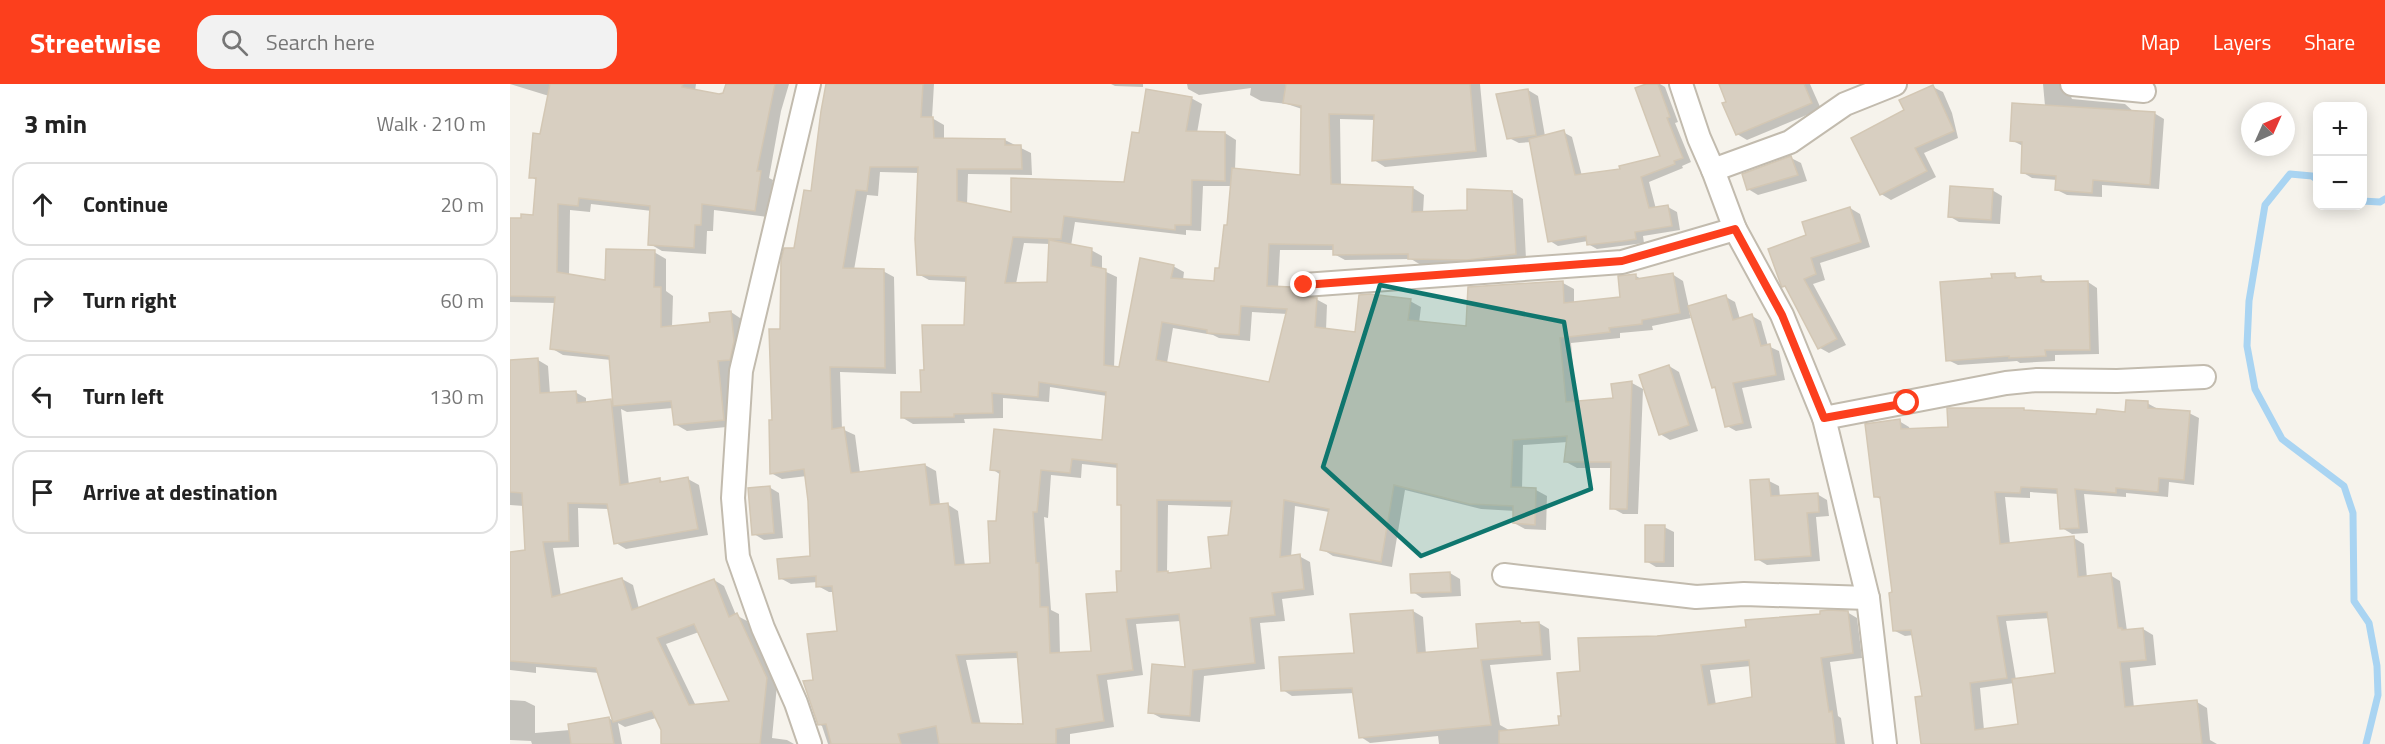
<!DOCTYPE html>
<html lang="en">
<head>
<meta charset="utf-8">
<style>
  body { margin:0; font-family:"Titillium Web",sans-serif; background:#f2f2f2; color:#222 }
  .controls { position:absolute; right:18px; top:18px; display:grid; overflow:hidden; border-radius:12px; box-shadow:0 3px 15px #0003 }
  .controls button { width:54px; height:54px; display:grid; place-items:center; padding:0; border:0; border-bottom:2px solid #e0e0e0; background:#fff; color:#222; font:30px sans-serif }
  .compass { position:absolute; left:1731px; top:18px; width:54px; height:54px; border-radius:50%; background:#fff; box-shadow:0 3px 15px #0003; rotate:45deg }
  .stop { position:absolute; width:18px; height:18px; margin:-14px; border:4px solid #fc3f1d; border-radius:50%; background:#fff }
  .stop.end { background:#fc3f1d; border-color:#fff; box-shadow:0 2px 6px #0008 }
  .list { margin:0; padding:0; list-style:none }
  h2 { display:flex; justify-content:space-between; align-items:center; height:78px; margin:0; padding:0 24px; font-size:26px }
  h2 small { font-size:20px; font-weight:400; color:#767676 }
  .list li { display:grid; grid-template-columns:39px 1fr auto; gap:18px; align-items:center; box-sizing:border-box; height:84px; margin:0 12px 12px; padding:0 12px; border:2px solid #e0e0e0; border-radius:18px }
  .list b { display:block; font-size:22px; white-space:nowrap }
  .list em { font-size:20px; font-style:normal; color:#767676 }
  .icon { flex:none; width:33px; height:33px; fill:none; stroke:currentColor; stroke-width:2; stroke-linecap:round; stroke-linejoin:round }
  .map { position:relative; flex:none; width:1875px; height:660px; overflow:hidden }
  header { display:flex; align-items:center; gap:36px; box-sizing:border-box; height:84px; padding:0 30px; background:#fc3f1d; color:#fff }
  header strong { font-size:28px }
  nav { display:flex; gap:33px; margin-inline-start:auto; font-size:21px }
  .search { width:420px; height:54px; background:#f2f2f2; display:flex; align-items:center; gap:15px; box-sizing:border-box; padding:0 21px; border-radius:18px; color:#767676; font-size:22px }
  main { display:flex }
  aside { flex:1; background:#fff }
  .map>svg:first-child { display:block }
</style>
</head>
<body>
<header>
<strong>Streetwise</strong>
<div class="search"><svg class="icon" aria-label="search" viewBox="0 0 24 24"><circle cx="10" cy="10" r="6"/><path d="M15 15l6 6"/></svg>Search here</div>
<nav><a>Map</a><a>Layers</a><a>Share</a></nav>
</header>
<main>
<aside>
<h2>3 min<small>Walk · 210 m</small></h2>
<ul class="list">
<li><svg class="icon" aria-label="ahead" viewBox="0 0 24 24"><path d="M12 20V5M6 11l6-6 6 6"/></svg><div><b>Continue</b></div><em>20 m</em></li>
<li><svg class="icon" aria-label="right" viewBox="0 0 24 24"><path d="M7 20v-9h11M14 6l5 5-5 5"/></svg><div><b>Turn right</b></div><em>60 m</em></li>
<li><svg class="icon" aria-label="left" viewBox="0 0 24 24"><path d="M17 20v-9H6M10 6l-5 5 5 5"/></svg><div><b>Turn left</b></div><em>130 m</em></li>
<li><svg class="icon" aria-label="arrive" viewBox="0 0 24 24"><path d="M6 21V4h12l-3 4 3 4H6"/></svg><div><b>Arrive at destination</b></div></li>
</ul>
</aside>
<div class="map">
<svg width="1875" height="660" viewBox="0 0 1875 660">
  <rect width="100%" height="100%" fill="#f6f3ec"/>
  <g fill="#0003" fill-rule="evenodd">
    <path d="M0,0H186L185,7L209,11H215L218,0H279L271,27L259,94L263,96L257,133L204,126L203,147H197L196,170L152,167L140,160L142,127L81,120L80,128L60,126L59,192L97,198L144,168L156,175V207L163,212L162,243L202,240L221,228L233,236L232,282L220,283L226,342L177,347L165,340L163,324L117,328L111,325L119,401L149,395L155,399L178,395L189,401L198,451L116,465L106,459L99,425L68,424L69,463L43,464L51,512L112,495L123,501L129,525L204,496L214,502L226,531L237,537L267,601L262,654L277,656L284,660H153V646L146,634L115,643L108,639L112,660H22L21,657L0,656V616L15,617L25,622V649L60,646L99,634L105,638L89,589L26,583V589L0,586V470L16,467L14,422L0,421V277L28,276L38,282L40,310L65,308L76,314V319L100,317L104,319L101,276L53,271L41,264L46,219L0,218V135L12,136L25,132L28,97L21,93L39,12ZM189,548L221,618L186,622L156,560Z"/>
    <path d="M318,0H424L422,34L434,41V55L495,56L521,69L522,91L458,90L457,121L502,130L616,100L631,51L681,14L692,20L687,49H715L726,56L725,86L791,93L792,25L777,20L751,17L740,11L741,4L689,11L678,5L677,0H970L977,73L875,83L864,76L865,36L830,35L831,101L903,104L914,111L913,129L958,128L1002,108L1013,115L1016,175L969,181H911L901,175L835,176L824,170L825,166H770L768,204H780L792,211L793,215H806L817,221L816,246L846,250L900,217L911,223L909,239L958,244L1053,199L1064,205V219L1112,214L1126,192L1133,196L1162,190L1173,197L1179,224L1216,213L1225,218L1230,235L1242,232L1251,237L1258,262L1269,267L1275,296L1232,304L1242,344L1226,347L1217,342L1207,305L1204,303L1182,228H1179L1181,234L1142,242L1143,246L1110,249V254L1061,259L1066,319L1104,315L1102,302L1122,299L1133,305L1128,430H1113L1102,424L1103,384H1067L1056,378L1058,358L1013,361L1012,405L1026,406L1037,412L1036,446L1015,445L1004,439L1005,427L971,425L895,406L882,483L823,472L812,465L819,428L785,422L781,473L789,472L800,478L804,511L772,515L775,537L750,539L755,585L694,592L690,638L651,634L640,628L677,584L671,537L626,540L633,591L597,596L604,643L560,650V660H318L312,642L309,640L304,597L329,548L324,508H319L308,502V498L281,500L270,494L302,473L297,392L272,395L261,389L271,247L285,166L303,109ZM370,88L409,89L408,190L419,196L457,198L456,242L415,287L413,309L393,334L403,340L455,339L454,335L493,334V314L539,318L540,303L597,312L593,358L482,385L491,391L482,480L455,482L448,427L437,420L430,421L426,387L415,381L350,389L345,351L332,345L330,288L386,290L384,193L373,187L344,186L357,111L368,112ZM693,102H722L718,143L706,198L673,196L674,188L663,182L611,285L604,284L607,193L592,186V172L581,166L561,162L565,138L676,151V146L691,147ZM514,159L540,160L538,199L506,200ZM742,228L777,230L760,299L657,279L663,244L703,251L709,254L740,257ZM572,380L608,384L609,420L612,423V488L609,509L582,568L550,570L549,530L541,526L534,433L538,434L541,391L571,394ZM658,421L723,423L720,452L703,485L661,490L657,488ZM509,574L515,642L471,641L456,576Z"/>
    <polygon points="601,0 633,0 633,3 605,2"/>
    <polygon points="1140,0 1150,0 1155,3 1168,38 1165,39 1181,78 1172,82 1173,84 1139,98 1146,125 1158,123 1167,128 1170,146 1133,152 1134,159 1087,165 1078,160 1078,157 1048,162 1040,157 1022,58 1009,59 999,54 1018,6 1028,12 1035,52 1053,48 1062,53 1072,92 1111,86 1152,73"/>
    <polygon points="1210,0 1300,0 1311,25 1237,56 1227,50"/>
    <polygon points="1533,0 1560,0 1558,5 1562,15 1615,20 1624,28 1644,29 1654,35 1649,105 1592,101 1592,113 1557,111 1547,106 1547,96 1522,94 1512,88 1513,62 1501,56 1535,22"/>
    <polygon points="1423,3 1433,8 1442,29 1448,54 1414,69 1426,93 1381,116 1371,110 1396,27"/>
    <polygon points="1281,74 1291,79 1297,97 1248,111 1238,105"/>
    <polygon points="1482,106 1492,112 1490,140 1449,138 1439,132"/>
    <polygon points="1340,124 1350,130 1360,163 1310,179 1315,196 1303,200 1336,261 1319,269 1310,264 1278,204 1273,202"/>
    <polygon points="1504,191 1511,195 1530,194 1541,200 1578,198 1587,204 1589,270 1545,271 1545,277 1510,279 1507,277 1448,281 1438,276 1483,196"/>
    <polygon points="1159,282 1169,288 1188,347 1160,356 1150,350"/>
    <path d="M1637,319L1648,325L1679,329L1689,334L1684,401L1659,398L1658,413L1616,409V413L1574,410L1578,449L1562,450L1552,444L1549,410L1520,408V414L1495,413L1500,460L1564,454L1574,460L1577,494L1600,491L1610,497L1617,547L1633,545L1643,551L1646,581L1620,584L1624,624L1687,618L1697,624L1700,656L1707,660H1412L1413,614L1403,551L1395,552L1385,547L1383,510L1372,416L1365,412L1389,337L1399,343L1400,346L1439,344L1513,325L1518,328L1588,331L1616,329ZM1540,534L1547,590L1506,596L1496,537ZM1504,599L1510,641L1474,646L1470,604Z"/>
    <polygon points="1259,397 1269,402 1270,413 1307,410 1317,416 1319,432 1306,433 1310,477 1257,481 1247,475"/>
    <polygon points="259,403 269,409 273,454 254,456 244,450"/>
    <polygon points="1154,443 1164,448 1164,483 1146,483 1136,477"/>
    <polygon points="940,489 950,495 951,512 912,514 903,508"/>
    <path d="M903,527L913,533L916,570L970,565L1010,538L1014,541L1029,539L1039,545L1041,576L980,581L990,641L999,646L1050,642L1071,589L1147,554L1238,544L1337,528L1347,534L1352,574L1320,578L1328,632L1331,634L1335,660H929L928,652L860,659L851,653L845,609L782,612L773,606L845,571ZM1241,582L1244,615L1206,621L1200,586Z"/>
  </g>
  <g fill="none" stroke-linecap="round" stroke-linejoin="round">
    <g stroke="#a9d4f2" stroke-width="7">
      <polyline points="1808,96 1802,92 1780,90 1755,121 1739,217 1737,262 1745,305 1772,355 1834,402 1843,429 1844,517 1859,539 1867,582 1868,611 1856,660"/>
      <polyline points="1852,117 1870,118 1875,115"/>
    </g>
  </g>
  <g fill="#d8cfc1" stroke="#d3c7b4" stroke-width="1.5" fill-rule="evenodd">
    <polygon points="40,0 173,0 172,3 209,10 213,9 216,0 265,0 247,87 251,87 245,127 192,120 191,141 185,141 184,164 138,161 140,122 69,114 68,122 48,120 47,188 95,196 96,165 145,166 144,203 151,203 151,243 200,238 199,229 221,227 224,257 220,276 208,277 214,336 164,341 161,317 103,322 99,272 40,265 45,213 0,212 0,134 11,134 11,130 23,131 26,94 19,94 23,49 30,50"/>
    <path d="M316,0H413L411,33H423L424,54L495,55V61H511L512,85H447V117L501,128V94L614,98L622,48L629,49L636,5L682,13L676,47L715,48V97L682,96L681,141H665V146L554,132L551,155L503,153L495,199L537,198L539,156L582,164L581,182L596,185L594,281L609,283L630,174L664,181L661,194L704,197L705,184H709L714,141H717L722,84L790,91L791,22L773,19L776,0H960L966,67L862,77L864,31L819,30L821,100L903,103L902,128L957,126V105L1002,107L1006,170L957,176L898,175V170L823,171V161L759,160L757,202L781,203L783,209L789,213L807,214L805,243L845,248L849,211L860,210L901,215L898,236L956,242L958,203L1053,197L1054,219L1110,213L1108,192L1126,190V195L1163,189L1170,229L1132,236V240L1099,244L1100,248L1050,254L1056,318L1103,314L1101,300L1122,297L1117,425H1100L1101,378H1054L1057,352L1003,356L1001,403L1026,404L1025,441L1003,439V422L959,420L884,401L871,478L810,466L819,425L774,416L770,473L790,470L794,505L762,509L765,531L740,534L745,579L683,586L680,632L638,629L642,580L675,583L669,530L616,535L623,586L587,591L594,637L546,645V660H429L426,642L388,650L391,660H321L316,640L308,641L293,597L303,596L297,550L327,547L322,502L306,503V492L269,495L267,475L300,472L298,417L294,385L260,390L259,336H262L259,245H270L271,176L274,164H284L294,106L301,107L311,27ZM360,83H408L405,155L407,191L456,193L454,241H412L414,286H410L411,308H391V334L444,333V330L483,329L482,309L528,313L529,298L596,308L592,356L484,345L480,386L490,387L486,437H478L480,479L445,481L438,419L420,421L415,380L341,389L334,343L322,345L320,283L375,284L374,185L333,184L346,106L357,107ZM731,222L777,225L759,298L646,276L652,238L697,246V249L729,251ZM562,375L607,380V421H611V487H606L607,508L576,510L581,567L540,569L538,523H530L529,479H526L523,428H527L531,386L560,389ZM647,416L722,417L718,451L698,453L701,484L658,489V487L647,488ZM507,568L513,640L462,639L446,571Z"/>
    <polygon points="1136,0 1148,0 1160,33 1157,34 1173,74 1164,77 1165,80 1131,93 1139,124 1158,121 1162,142 1125,148 1126,155 1113,157 1077,161 1076,152 1038,158 1019,55 1054,46 1065,91 1110,85 1109,82 1150,72 1125,4"/>
    <polygon points="1209,0 1294,0 1302,19 1226,51 1212,19 1216,18"/>
    <polygon points="1423,1 1444,47 1405,64 1417,87 1370,111 1341,54 1394,26 1389,16"/>
    <polygon points="1018,5 1026,51 997,55 986,10"/>
    <polygon points="1502,19 1645,28 1640,101 1583,96 1582,109 1545,106 1546,92 1511,89 1512,58 1500,57"/>
    <polygon points="1281,72 1288,91 1237,106 1232,90"/>
    <polygon points="1440,102 1483,105 1481,136 1438,133"/>
    <polygon points="1340,123 1351,158 1301,174 1306,190 1294,195 1327,255 1308,265 1275,202 1272,203 1271,201 1258,165 1296,151 1292,138"/>
    <polygon points="1505,189 1505,194 1531,192 1531,198 1578,197 1580,266 1535,266 1536,272 1499,274 1499,272 1436,277 1430,198 1482,194 1481,190"/>
    <polygon points="1216,211 1223,236 1242,230 1251,262 1260,260 1266,291 1223,299 1233,339 1215,343 1205,303 1202,304 1178,222"/>
    <path d="M28,274L30,309L66,307L67,319L101,315L110,401L150,394V398L178,393L188,445L104,460L97,420L58,419L59,457L33,458L42,513L112,494L122,526L204,495L219,533L227,529L257,594L250,660H151V646L142,627L103,638L86,584L0,577V468L15,466L12,409L0,408V276ZM184,540L219,617L179,621L147,554Z"/>
    <polygon points="1159,281 1179,341 1149,351 1129,291"/>
    <path d="M1616,316L1638,317V324L1680,327L1674,396L1649,394L1648,408L1606,404V409L1565,405L1569,444L1550,445L1547,405L1511,403L1510,409L1485,408L1490,460L1564,452L1568,493L1601,489L1608,544H1612V546L1633,544L1636,576L1610,578L1615,623L1687,616L1692,660H1411L1405,613L1412,612L1401,546L1383,547L1379,509L1382,508L1370,413H1364L1355,340L1390,335L1391,345L1438,343L1437,324H1514V326L1586,330L1587,325L1615,328ZM1537,528L1545,589L1502,595L1508,640L1465,646L1460,599L1497,594L1487,532Z"/>
    <polygon points="1259,395 1261,412 1308,409 1309,428 1297,429 1301,472 1245,476 1240,396"/>
    <polygon points="260,402 264,449 242,451 238,404"/>
    <polygon points="1135,441 1155,441 1154,478 1135,478"/>
    <polygon points="940,488 941,508 901,509 900,490"/>
    <polygon points="903,526 907,569 968,564 966,540 1010,537 1011,539 1029,538 1032,571 971,576 981,641 849,654 842,604 771,607 769,573 844,569 840,530"/>
    <path d="M1318,526L1338,527L1343,569L1311,574L1319,628L1322,627L1326,660H989V647L1049,641L1048,632H1051L1047,589L1070,587L1068,554L1147,552L1236,543L1235,536L1310,530V527ZM1239,576L1242,613L1198,621L1191,581Z"/>
    <polygon points="99,633 104,660 61,660 58,640"/>
  </g>
  <g fill="none" stroke-linecap="round" stroke-linejoin="round">
    <defs>
      <g id="minor">
        <polyline points="299,0 231,287 223,414 228,473 253,544 286,619 300,660"/>
        <polyline points="1171,0 1189,54 1203,86 1225,145 1272,231 1314,334 1358,514 1375,660"/>
        <polyline points="1562,0 1634,7"/>
        <polyline points="1203,86 1280,58 1335,20 1385,0"/>
        <polyline points="794,201 1112,178 1225,145"/>
        <polyline points="1314,334 1496,299 1527,296 1607,297 1694,293"/>
        <polyline points="994,491 1186,513 1234,510 1358,514"/>
      </g>
    </defs>
    <use href="#minor" stroke="#c2bbae" stroke-width="26"/>
    <use href="#minor" stroke="#fff" stroke-width="22"/>
  </g>
  <g fill="none" stroke-linecap="round" stroke-linejoin="round">
    <polyline stroke="#fc3f1d" stroke-width="8" points="794,201 1112,177 1225,145 1272,231 1314,334 1397,319"/>
  </g>
  <path fill="#0f766e" fill-opacity="0.2" stroke="#0f766e" stroke-width="4.5" stroke-linejoin="round" d="M870,201L1054,238L1081,405L911,472L813,383Z"/>
</svg>
<div class="controls">
<button>+</button>
<button>−</button>
</div>
<svg class="compass" viewBox="-18 -18 36 36"><path d="M0-13l5 13h-10z" fill="#e53935"/><path d="M0 13l5-13h-10z" fill="#767676"/></svg>
<div class="stop" style="left:1397px;top:319px"></div>
<div class="stop end" style="left:794px;top:201px"></div>
</div>
</main>
</body>
</html>
